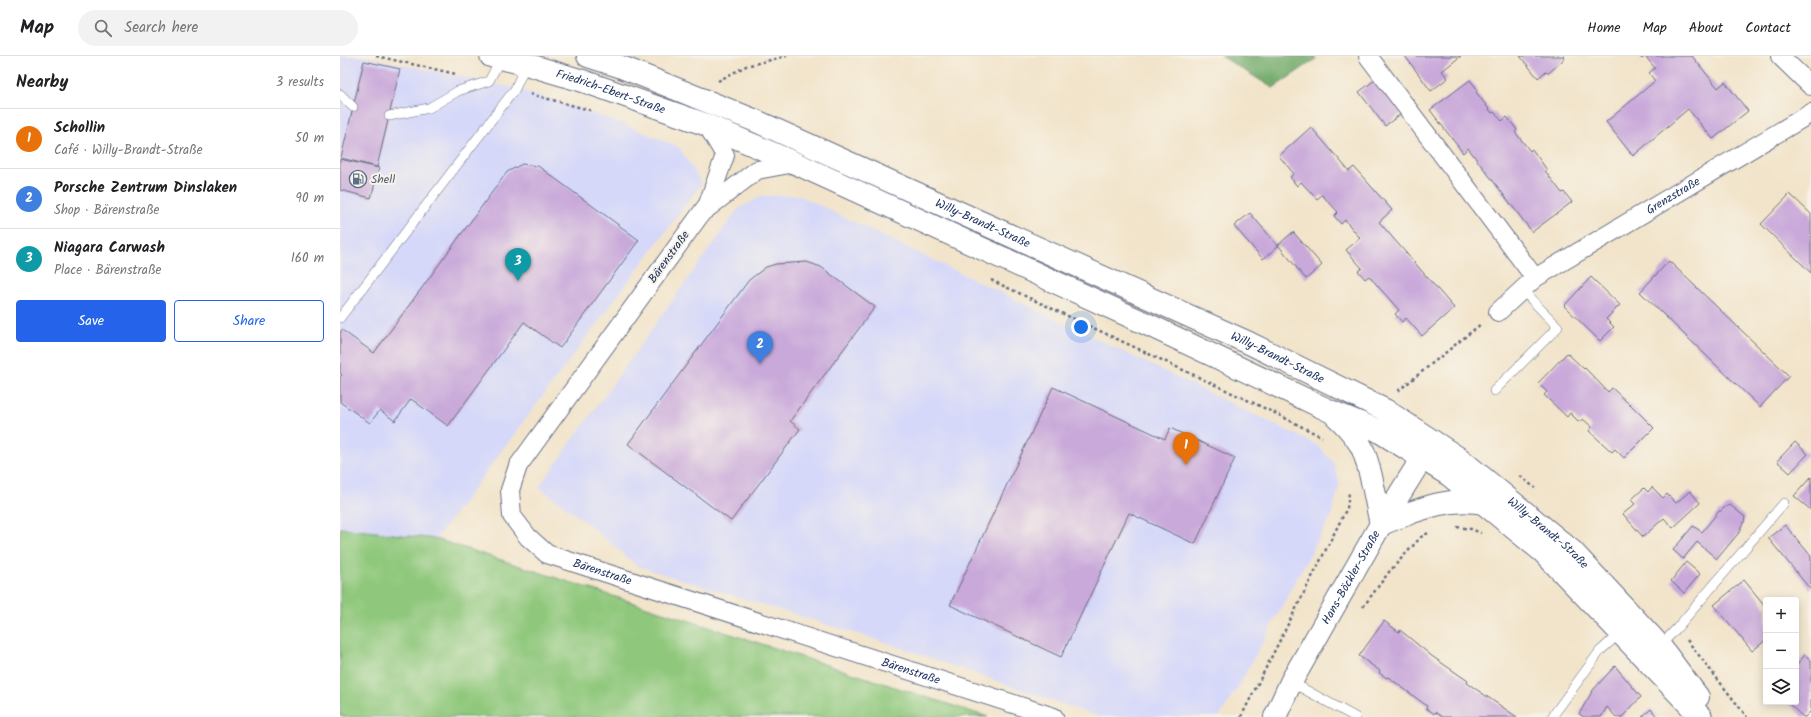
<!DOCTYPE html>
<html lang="en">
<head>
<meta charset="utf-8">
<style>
  body { margin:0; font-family:Kalam,sans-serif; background:#f2f2f2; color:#202124 }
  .controls { position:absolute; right:12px; bottom:12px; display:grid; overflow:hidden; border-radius:4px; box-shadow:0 2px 10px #0003 }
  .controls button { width:36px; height:36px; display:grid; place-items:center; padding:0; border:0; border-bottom:1px solid #e0e0e0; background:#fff; color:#202124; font:20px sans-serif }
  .you { position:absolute; left:741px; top:271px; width:14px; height:14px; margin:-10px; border:3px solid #fff; border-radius:50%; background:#1a73e8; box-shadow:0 0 0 6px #1a73e833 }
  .badge { display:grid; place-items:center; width:26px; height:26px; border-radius:50%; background:#2563eb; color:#fff; font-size:13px; font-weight:700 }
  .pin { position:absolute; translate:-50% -33px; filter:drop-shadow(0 1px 2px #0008) }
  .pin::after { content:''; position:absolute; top:21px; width:14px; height:12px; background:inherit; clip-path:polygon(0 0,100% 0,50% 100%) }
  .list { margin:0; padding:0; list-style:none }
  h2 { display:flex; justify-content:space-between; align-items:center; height:52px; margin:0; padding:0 16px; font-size:17px }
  h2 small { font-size:13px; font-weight:400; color:#757577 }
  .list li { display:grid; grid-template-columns:26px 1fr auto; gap:12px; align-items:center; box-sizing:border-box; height:60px; padding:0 16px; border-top:1px solid #e0e0e0 }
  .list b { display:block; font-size:15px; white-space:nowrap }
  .list p { margin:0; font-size:13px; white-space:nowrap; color:#757577 }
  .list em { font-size:13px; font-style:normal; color:#757577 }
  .actions { display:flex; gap:8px; padding:12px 16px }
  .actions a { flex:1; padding:9px 0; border:1px solid #2563eb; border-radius:4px; text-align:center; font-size:14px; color:#2563eb }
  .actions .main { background:#2563eb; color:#fff }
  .icon { flex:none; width:22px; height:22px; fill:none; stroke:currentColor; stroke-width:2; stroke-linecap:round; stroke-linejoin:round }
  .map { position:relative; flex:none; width:1471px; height:661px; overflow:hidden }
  header { display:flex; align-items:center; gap:24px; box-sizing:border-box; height:56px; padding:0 20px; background:#fff; border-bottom:1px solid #e0e0e0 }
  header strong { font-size:19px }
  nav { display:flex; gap:22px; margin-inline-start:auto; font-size:14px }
  .search { width:280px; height:36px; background:#f2f2f2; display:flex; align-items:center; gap:10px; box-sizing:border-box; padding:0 14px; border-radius:22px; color:#757577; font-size:15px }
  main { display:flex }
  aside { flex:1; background:#fff }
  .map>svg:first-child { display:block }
</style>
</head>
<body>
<header>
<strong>Map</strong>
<div class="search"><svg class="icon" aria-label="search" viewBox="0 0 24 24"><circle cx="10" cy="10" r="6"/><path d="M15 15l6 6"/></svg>Search here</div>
<nav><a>Home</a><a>Map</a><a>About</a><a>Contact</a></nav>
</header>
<main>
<aside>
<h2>Nearby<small>3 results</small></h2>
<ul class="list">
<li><span class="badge" style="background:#e8710a">1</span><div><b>Schollin</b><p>Café · Willy-Brandt-Straße</p></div><em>50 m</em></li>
<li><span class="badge" style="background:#3f7fe0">2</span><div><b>Porsche Zentrum Dinslaken</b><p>Shop · Bärenstraße</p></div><em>90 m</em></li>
<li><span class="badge" style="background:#0f9aa8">3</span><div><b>Niagara Carwash</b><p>Place · Bärenstraße</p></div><em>160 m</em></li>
</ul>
<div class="actions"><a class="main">Save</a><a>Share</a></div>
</aside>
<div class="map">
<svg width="1471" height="661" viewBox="0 0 1471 661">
  <rect width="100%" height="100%" fill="#f7f3e8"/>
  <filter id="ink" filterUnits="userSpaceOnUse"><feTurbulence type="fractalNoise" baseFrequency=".025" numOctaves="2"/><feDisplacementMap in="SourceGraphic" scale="8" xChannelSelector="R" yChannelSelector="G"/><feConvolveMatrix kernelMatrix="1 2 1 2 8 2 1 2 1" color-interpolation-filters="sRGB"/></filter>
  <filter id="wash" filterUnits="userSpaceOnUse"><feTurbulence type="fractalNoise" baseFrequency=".012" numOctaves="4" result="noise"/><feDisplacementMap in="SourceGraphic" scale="16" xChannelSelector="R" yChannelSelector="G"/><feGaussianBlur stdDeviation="0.9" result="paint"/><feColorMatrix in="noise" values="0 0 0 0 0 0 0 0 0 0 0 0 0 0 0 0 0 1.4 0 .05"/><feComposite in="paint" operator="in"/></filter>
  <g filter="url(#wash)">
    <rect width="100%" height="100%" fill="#f2e4ca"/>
    <g fill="#d5d8f9">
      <polygon points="0,0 20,0 176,32 283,68 339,91 362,127 96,483 0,472"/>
      <polygon points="458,139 977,389 993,406 1000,427 992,458 898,631 879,661 760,661 547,587 297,510 252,471 199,431 398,153 422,140"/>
    </g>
    <polygon fill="#8fc87c" stroke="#557c6d" points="0,472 96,483 648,661 6,661 0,659"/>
    <polygon fill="#73ac6c" stroke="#476e65" points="881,0 974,0 976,3 933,32"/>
    <g id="blocks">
      <g fill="#c9a9da">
        <polygon points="1065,0 1121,0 1102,15 1108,22 1091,35"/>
        <polygon points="1180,0 1224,0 1223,4 1209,17 1205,16 1198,22"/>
        <polygon points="1300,0 1352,0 1378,32 1385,26 1408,55 1373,83 1348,53 1293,100 1266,66 1315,25 1309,17 1315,12 1305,0 1302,3"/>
        <polygon points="24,5 60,13 37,111 1,102"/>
        <polygon points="1036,23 1062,57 1045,70 1019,36"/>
        <polygon points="1130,24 1138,34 1136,36 1152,57 1154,56 1162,65 1167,61 1177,74 1175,76 1190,95 1192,93 1207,114 1205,115 1222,137 1224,136 1232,146 1192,176 1128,92 1123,97 1090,54"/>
        <polygon points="971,71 1009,115 1014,111 1052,154 1039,166 1114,252 1082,280 1066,262 1062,266 1055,258 1059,254 1029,220 1025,223 1018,215 1022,212 1006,194 1020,182 1005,164 1001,168 994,160 998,156 982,139 977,143 961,126 957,130 950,121 954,118 939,100"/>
        <polygon points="0,103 39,112 31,142 0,134"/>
        <polygon points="182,108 198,110 299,184 220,292 184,266 108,370 71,343 55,365 40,354 30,367 0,346 0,321 2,319 0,317 0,277 2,274 34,297 167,116"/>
        <polygon points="1450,138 1471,158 1471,217 1421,168"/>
        <polygon points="910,157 938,190 923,203 894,170"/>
        <polygon points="953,176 982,209 966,223 938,189"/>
        <polygon points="1329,205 1449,320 1420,351 1300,236"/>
        <polygon points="467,206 481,211 535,251 450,365 460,373 391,465 288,388 409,224 426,211 436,208"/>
        <polygon points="1251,221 1280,249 1266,263 1274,271 1260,285 1224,250"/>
        <polygon points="1227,297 1244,313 1245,312 1268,336 1272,332 1289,348 1289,347 1314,372 1284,402 1275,393 1272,396 1249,375 1252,371 1243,363 1239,366 1230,357 1227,361 1204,339 1207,336 1198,327"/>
        <polygon points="713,331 825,383 830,372 895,402 855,488 789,457 721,601 610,549"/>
        <polygon points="1455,386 1468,398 1450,417 1437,405"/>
        <polygon points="1471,421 1471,454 1454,440"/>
        <polygon points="1312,431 1323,442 1327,438 1336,447 1350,435 1360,447 1333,472 1324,462 1303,481 1283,458 1295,448 1291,444 1304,432 1308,436"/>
        <polygon points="1390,449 1405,461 1404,466 1400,472 1402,473 1377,503 1357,486 1343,503 1333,494 1353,470 1362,476 1379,455 1381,455 1385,451"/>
        <polygon points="1445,469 1471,500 1471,534 1428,482"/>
        <polygon points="1346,506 1360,518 1344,537 1331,525"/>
        <polygon points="1404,524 1426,551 1426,584 1412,595 1374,549"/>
        <polygon points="1044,565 1059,576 1060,574 1093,601 1128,625 1127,627 1177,661 1102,661 1095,656 1094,658 1086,652 1087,650 1048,621 1047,622 1039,617 1040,615 1019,600"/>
        <polygon points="1465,599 1471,604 1471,655 1465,661 1463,661 1447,646 1456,646 1456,609"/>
        <polygon points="1275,610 1301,641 1282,661 1276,661 1267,651 1261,661 1244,661 1239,658 1253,634"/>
        <polygon points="1311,653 1317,661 1302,661"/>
      </g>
    </g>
  </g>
  <g filter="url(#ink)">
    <use href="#blocks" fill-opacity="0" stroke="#666e84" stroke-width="1"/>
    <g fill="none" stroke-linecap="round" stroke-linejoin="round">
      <defs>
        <g id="service">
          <polyline points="0,38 13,51"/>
          <polyline points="49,60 89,52 118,35 149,25 161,2"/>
          <polyline points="0,262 175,33 186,8"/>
          <polyline points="1154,335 1218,271 1182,234"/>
          <polyline points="1320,590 1337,572 1444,447"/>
          <polyline points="951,626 1015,661"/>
          <polyline points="1212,661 1260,595 1281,576"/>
        </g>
        <g id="minor">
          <polyline points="1028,0 1195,222"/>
          <polyline points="1440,0 1471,30"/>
          <path id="s1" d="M367,69L385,99L368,148L178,410L170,434L172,460L188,481L207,498L714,661"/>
          <polyline points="365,154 417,114 455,107"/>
          <path id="s2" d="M1158,256L1195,222L1471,57"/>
        </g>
        <g id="secondary">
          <path id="s3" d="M935,661L951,626L1041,468L1092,386"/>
        </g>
        <g id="primary">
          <path id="s4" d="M151,0L186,8L243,25L367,69L455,107L811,270L990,355L1037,374L1109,419L1203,496L1361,661"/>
          <path id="s5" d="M248,0L279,10L416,65L909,287L1045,354L1120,403L1232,495L1320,590L1358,641"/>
          <path d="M996,360C1005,368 1013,377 1020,388C1030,405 1036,447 1041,468C1076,455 1106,440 1144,447"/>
        </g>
      </defs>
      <use href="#service" stroke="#666e84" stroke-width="10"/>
      <use href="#minor" stroke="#666e84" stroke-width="20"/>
      <use href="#secondary" stroke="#666e84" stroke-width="24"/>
      <use href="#primary" stroke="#666e84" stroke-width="24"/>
      <g stroke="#666e84" stroke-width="2.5" stroke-dasharray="3 3" stroke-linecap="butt">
        <polyline points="36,0 116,18"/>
        <polyline points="378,25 406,10 447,0"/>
        <polyline points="190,38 253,55"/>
        <polyline points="651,224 937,358 982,381"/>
        <polyline points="1058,335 1141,268"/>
        <polyline points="1180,420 1195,432"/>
        <polyline points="1117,471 1131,473 1141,477"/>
        <polyline points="1023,551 1049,516 1081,481 1088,477"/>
        <polyline points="1347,584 1407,661"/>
        <polyline points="901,661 1007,452 1009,437"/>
      </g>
      <use href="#service" stroke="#fff" stroke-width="9"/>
      <use href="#minor" stroke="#fff" stroke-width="18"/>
      <use href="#secondary" stroke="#fff" stroke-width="22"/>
      <use href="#primary" stroke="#fff" stroke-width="22"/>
    </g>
  </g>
  <defs>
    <symbol id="fuel-ring" viewBox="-11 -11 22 22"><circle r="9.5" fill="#f7f3e8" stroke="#5c6f8a" stroke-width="1.5"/><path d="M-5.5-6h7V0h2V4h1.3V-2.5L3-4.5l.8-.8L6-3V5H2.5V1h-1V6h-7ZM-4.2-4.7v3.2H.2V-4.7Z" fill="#5c6f8a"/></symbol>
  </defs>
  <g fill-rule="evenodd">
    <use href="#fuel-ring" x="8" y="113" width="20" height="20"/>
  </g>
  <g text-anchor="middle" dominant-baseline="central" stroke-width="4" stroke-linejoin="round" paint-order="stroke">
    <g font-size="12" fill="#1b2f5e" stroke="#f7f3e8">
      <text stroke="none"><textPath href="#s4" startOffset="125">Friedrich-Ebert-Straße</textPath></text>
      <text stroke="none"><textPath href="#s2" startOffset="211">Grenzstraße</textPath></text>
      <text stroke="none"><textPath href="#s5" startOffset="429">Willy-Brandt-Straße</textPath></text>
      <text transform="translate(329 201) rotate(-54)">Bärenstraße</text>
      <text stroke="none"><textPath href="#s5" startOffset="753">Willy-Brandt-Straße</textPath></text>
      <text stroke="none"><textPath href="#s5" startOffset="1077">Willy-Brandt-Straße</textPath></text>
      <text stroke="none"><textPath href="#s1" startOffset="572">Bärenstraße</textPath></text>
      <text stroke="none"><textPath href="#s3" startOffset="159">Hans-Böckler-Straße</textPath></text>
      <text stroke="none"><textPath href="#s1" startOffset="896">Bärenstraße</textPath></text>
    </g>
    <g font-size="12" fill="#4e5e75" stroke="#f7f3e8" text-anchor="start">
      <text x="31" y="123">Shell</text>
    </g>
  </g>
</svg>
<div class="controls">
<button>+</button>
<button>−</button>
<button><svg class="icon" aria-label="layers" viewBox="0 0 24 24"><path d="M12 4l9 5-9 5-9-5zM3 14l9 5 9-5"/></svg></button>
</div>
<div class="you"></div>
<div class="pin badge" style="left:846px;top:409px;background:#e8710a">1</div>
<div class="pin badge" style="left:420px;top:308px;background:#3f7fe0">2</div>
<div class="pin badge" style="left:178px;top:225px;background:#0f9aa8">3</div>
</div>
</main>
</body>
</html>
